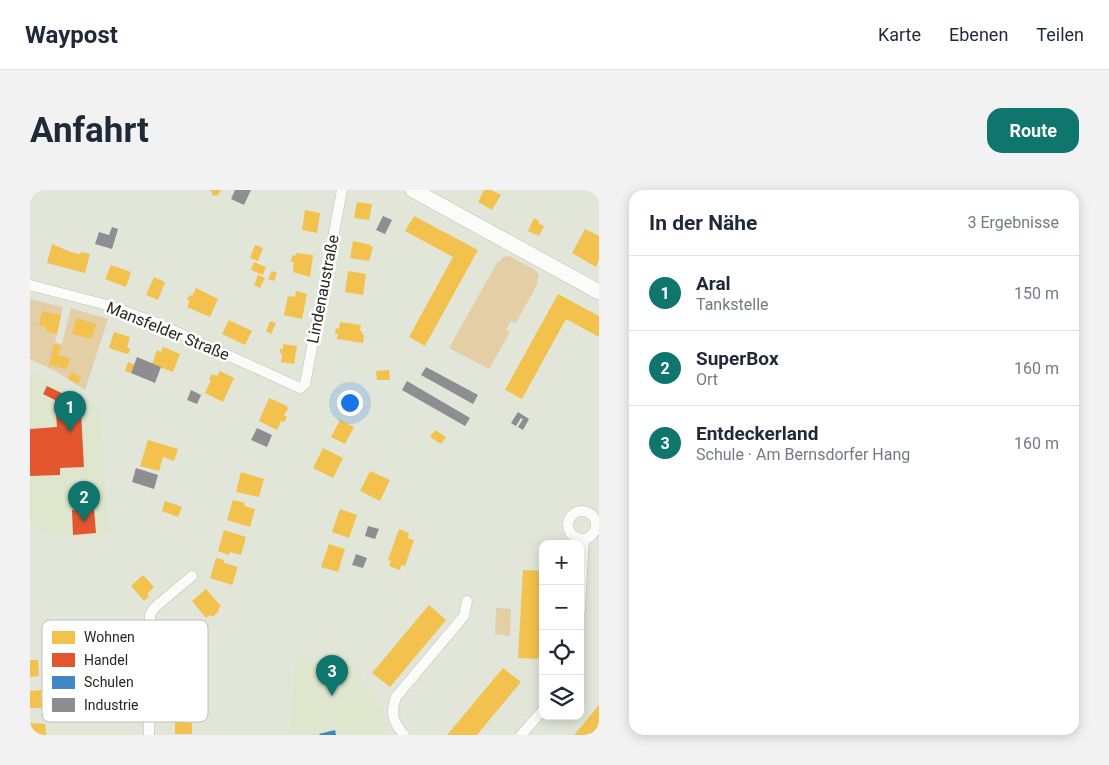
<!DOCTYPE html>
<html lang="de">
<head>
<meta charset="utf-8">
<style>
  body { margin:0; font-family:Roboto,sans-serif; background:#f2f2f3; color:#1f2937 }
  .controls { position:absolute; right:15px; bottom:15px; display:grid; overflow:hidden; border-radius:10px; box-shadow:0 2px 12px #0003 }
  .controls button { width:45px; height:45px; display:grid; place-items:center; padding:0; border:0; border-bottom:1px solid #e0e1e3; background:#fff; color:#1f2937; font:25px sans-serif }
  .you { position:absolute; left:319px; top:212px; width:18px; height:18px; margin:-12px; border:4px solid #fff; border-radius:50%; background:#1a73e8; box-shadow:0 0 0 8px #1a73e833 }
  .badge { display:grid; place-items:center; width:32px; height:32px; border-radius:50%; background:#0f766e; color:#fff; font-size:16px; font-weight:700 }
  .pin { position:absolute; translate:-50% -41px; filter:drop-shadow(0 1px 2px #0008) }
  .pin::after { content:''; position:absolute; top:26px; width:18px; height:15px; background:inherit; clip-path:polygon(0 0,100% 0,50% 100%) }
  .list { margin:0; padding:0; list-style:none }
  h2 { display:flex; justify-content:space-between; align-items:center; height:65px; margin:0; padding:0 20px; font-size:21px }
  h2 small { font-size:16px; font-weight:400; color:#747a83 }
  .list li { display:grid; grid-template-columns:32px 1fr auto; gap:15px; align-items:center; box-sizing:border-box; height:75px; padding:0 20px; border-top:1px solid #e0e1e3 }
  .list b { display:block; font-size:19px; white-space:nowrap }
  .list p { margin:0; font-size:16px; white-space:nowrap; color:#747a83 }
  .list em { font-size:16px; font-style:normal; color:#747a83 }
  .icon { flex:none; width:28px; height:28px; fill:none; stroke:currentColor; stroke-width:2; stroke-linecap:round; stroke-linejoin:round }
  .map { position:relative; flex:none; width:569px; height:545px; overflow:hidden; border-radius:15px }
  header { display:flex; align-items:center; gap:30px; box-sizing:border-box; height:70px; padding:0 25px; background:#fff; border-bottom:1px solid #e0e1e3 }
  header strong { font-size:24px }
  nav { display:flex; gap:28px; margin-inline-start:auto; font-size:18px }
  .intro { display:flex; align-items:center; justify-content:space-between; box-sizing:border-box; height:120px; padding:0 30px }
  h1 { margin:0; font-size:35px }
  .button { padding:12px 22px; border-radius:15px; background:#0f766e; color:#fff; font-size:18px; font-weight:700 }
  main { display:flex; gap:30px; padding:0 30px }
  aside { flex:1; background:#fff; border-radius:15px; box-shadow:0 2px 12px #0003 }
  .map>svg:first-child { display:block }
</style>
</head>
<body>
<header>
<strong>Waypost</strong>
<nav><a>Karte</a><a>Ebenen</a><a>Teilen</a></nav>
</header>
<div class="intro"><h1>Anfahrt</h1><a class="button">Route</a></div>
<main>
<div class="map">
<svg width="569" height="545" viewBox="0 0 569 545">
  <rect width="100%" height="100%" fill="#e2e6d9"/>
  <g fill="#dfe6ce">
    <polygon points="0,182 69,215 79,343 38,347 0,336"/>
    <polygon points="265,469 330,477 332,493 353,519 357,545 260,545"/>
  </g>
  <g fill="#e3cea6">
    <polygon points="479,66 505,80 509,85 507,92 508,93 486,133 481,131 476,140 480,142 459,179 419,158 468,71 470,72 473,67"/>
    <polygon points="0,109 33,117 25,152 32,154 41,118 78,129 55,200 25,181 0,169"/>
    <polygon points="466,418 481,419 480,446 465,444"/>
  </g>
  <g fill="#f2c14e">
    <polygon points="178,0 191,0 187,6 182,5 182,2"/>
    <polygon points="454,0 461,0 471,5 462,20 448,12"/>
    <polygon points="327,12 342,14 339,30 324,28"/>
    <polygon points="275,20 290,23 287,43 272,40"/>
    <polygon points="384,26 448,60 395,156 379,147 423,67 375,41"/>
    <polygon points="504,28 509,31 508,33 514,36 509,46 498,41"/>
    <polygon points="555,39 569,46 569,70 566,77 542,63"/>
    <polygon points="323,51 341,55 341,57 343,57 339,71 320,68"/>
    <polygon points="22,54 41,62 50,64 51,62 60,64 55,83 17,73"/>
    <polygon points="225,55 233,58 228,71 220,68"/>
    <polygon points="266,63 283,65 280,87 263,82 264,72 261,72 262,65 265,66"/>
    <polygon points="224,72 236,77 233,85 221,80"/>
    <polygon points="81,75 101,82 96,97 75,89"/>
    <polygon points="242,81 247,83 244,91 238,89"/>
    <polygon points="318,81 336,84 333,105 315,102"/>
    <polygon points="228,85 235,88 230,98 224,95"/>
    <polygon points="124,87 135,92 128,110 116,105"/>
    <polygon points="166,98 188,109 180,127 157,117 160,111 157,110 159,105 162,106"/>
    <polygon points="266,101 277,104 272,129 254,125 258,106 265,107"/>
    <polygon points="528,104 569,126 569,147 536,129 492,209 475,200"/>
    <polygon points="12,121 31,125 27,144 16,141 16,138 14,136 9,135"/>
    <polygon points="46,128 66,134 62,149 42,144"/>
    <polygon points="199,130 222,141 215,155 192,144"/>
    <polygon points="240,131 246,133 241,144 236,141"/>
    <polygon points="310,132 331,135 330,141 332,141 332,144 334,145 333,153 307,149 308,144 305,143 306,138 309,139"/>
    <polygon points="84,142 100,147 97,157 100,159 99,163 97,164 79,158"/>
    <polygon points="24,154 31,156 28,165 40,168 37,179 19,175"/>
    <polygon points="253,154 267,156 264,174 251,172 252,164 250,163 250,159 253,159"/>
    <polygon points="133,157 150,164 143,182 122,174 127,160 131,162"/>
    <polygon points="98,172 104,174 101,183 95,181"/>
    <polygon points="359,180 360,190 347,190 346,181"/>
    <polygon points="190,181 204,188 193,212 175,203 181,190 179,189 182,184 187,186"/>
    <polygon points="41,182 51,187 48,194 38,189"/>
    <polygon points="239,208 257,216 258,219 254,225 257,227 254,232 251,231 247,240 229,231"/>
    <polygon points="310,230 324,237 315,254 301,247"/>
    <polygon points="405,240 416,247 411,254 400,247"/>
    <polygon points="118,250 148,259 144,271 133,267 129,281 110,276"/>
    <polygon points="293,258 313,268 303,288 283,278"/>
    <polygon points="340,281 360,290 350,311 330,301"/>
    <polygon points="211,282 234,289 229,307 206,302"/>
    <polygon points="203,310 215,313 214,316 225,319 220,337 197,330"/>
    <polygon points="135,311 152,317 148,327 132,321"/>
    <polygon points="310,319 327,325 319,348 302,342"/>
    <polygon points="369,339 379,343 378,348 384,350 375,376 371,375 370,380 359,376 361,371 358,370"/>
    <polygon points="194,340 216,347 211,365 200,362 199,365 188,361"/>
    <polygon points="299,354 315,359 308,382 291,377"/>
    <polygon points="186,368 194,370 194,373 208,377 202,395 180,388"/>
    <polygon points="493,380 513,381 511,469 488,468"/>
    <polygon points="113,385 124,397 117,404 119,406 114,411 101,396"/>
    <polygon points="176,399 191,416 188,419 189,421 182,427 180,425 176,428 162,411"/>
    <polygon points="399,415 416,430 360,497 342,483"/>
    <polygon points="0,470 8,470 9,486 0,487"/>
    <polygon points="473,478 491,492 451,540 447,545 417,545"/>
    <polygon points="11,500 12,518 0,518 0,501"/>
    <polygon points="569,515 569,545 544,545 551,537"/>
    <polygon points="139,518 157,518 157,533 162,533 162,544 145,544 145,532 139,532"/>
    <polygon points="0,533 15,534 16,545 0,545"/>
  </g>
  <g fill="#e4572e">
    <polygon points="17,196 46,210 42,218 51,222 54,277 30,278 30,285 0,286 0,239 27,237 25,210 13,204"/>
    <polygon points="64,319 66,343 43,345 42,320"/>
  </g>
  <polygon fill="#3f88c5" points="305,540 306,545 290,545 289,544"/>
  <g fill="#8d8d92">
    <polygon points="205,0 221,0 214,15 201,9"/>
    <polygon points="353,26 362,30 355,44 346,40"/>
    <polygon points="82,37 88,39 82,59 65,54 69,42 79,45"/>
    <polygon points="107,167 131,177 125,193 101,183"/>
    <polygon points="396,177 448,205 443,214 391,185"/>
    <polygon points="377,191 440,228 435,236 372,200"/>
    <polygon points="161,200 171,205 167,214 157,210"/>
    <polygon points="488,222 499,229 493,240 488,237 493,229 491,228 486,236 481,233"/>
    <polygon points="227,238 242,245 237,257 221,250"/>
    <polygon points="106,278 128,285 124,299 102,292"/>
    <polygon points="338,336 349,339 345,349 335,346"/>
    <polygon points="326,364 337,368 333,378 322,375"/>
  </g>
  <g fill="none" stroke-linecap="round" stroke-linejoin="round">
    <defs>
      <g id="street">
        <polyline points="0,95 77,115 127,133 270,198 275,194 312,0"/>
        <circle cx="552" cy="335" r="14"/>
        <polyline points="550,421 554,349"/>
        <polyline points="119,545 120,425 124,418 162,386"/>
        <path d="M374,545C363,532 360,523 366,507L434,426L437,411"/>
        <polyline points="491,545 513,520"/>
      </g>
      <polyline id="secondary" points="383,0 569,102"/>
    </defs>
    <use href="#street" stroke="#bec2b7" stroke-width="11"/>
    <use href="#secondary" stroke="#bec2b7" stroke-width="16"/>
    <use href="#street" stroke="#fbfbf9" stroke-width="10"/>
    <use href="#secondary" stroke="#fbfbf9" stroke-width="15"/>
  </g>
  <g text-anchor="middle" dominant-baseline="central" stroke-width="5" stroke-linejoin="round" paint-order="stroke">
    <g font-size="16" fill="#262920" stroke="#fff">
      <text transform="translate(293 99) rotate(-79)">Lindenaustraße</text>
      <text transform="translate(138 141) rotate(22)">Mansfelder Straße</text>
    </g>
  </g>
  <rect x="12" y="430" width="166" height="102" rx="8" fill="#fff" stroke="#bebfbc" stroke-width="1"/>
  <rect x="22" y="441" width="23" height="13" fill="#f2c14e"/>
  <rect x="22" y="463" width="23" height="14" fill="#e4572e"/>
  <rect x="22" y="486" width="23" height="13" fill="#3f88c5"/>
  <rect x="22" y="508" width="23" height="14" fill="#8d8d92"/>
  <g font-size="14" fill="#262920">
    <text x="54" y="452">Wohnen</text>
    <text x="54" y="475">Handel</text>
    <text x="54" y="497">Schulen</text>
    <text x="54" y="520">Industrie</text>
  </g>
</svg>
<div class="controls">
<button>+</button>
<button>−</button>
<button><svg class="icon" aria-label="locate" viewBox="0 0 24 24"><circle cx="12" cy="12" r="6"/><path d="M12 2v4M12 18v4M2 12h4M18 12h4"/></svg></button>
<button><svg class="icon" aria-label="layers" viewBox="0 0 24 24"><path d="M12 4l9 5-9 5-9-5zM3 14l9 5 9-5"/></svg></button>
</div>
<div class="you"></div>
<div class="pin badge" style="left:40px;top:242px">1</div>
<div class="pin badge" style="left:54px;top:332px">2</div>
<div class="pin badge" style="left:302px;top:506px">3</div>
</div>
<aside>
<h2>In der Nähe<small>3 Ergebnisse</small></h2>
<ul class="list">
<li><span class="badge">1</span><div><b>Aral</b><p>Tankstelle</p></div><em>150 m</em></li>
<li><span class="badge">2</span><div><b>SuperBox</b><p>Ort</p></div><em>160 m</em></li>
<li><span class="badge">3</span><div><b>Entdeckerland</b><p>Schule · Am Bernsdorfer Hang</p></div><em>160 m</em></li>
</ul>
</aside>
</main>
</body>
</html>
